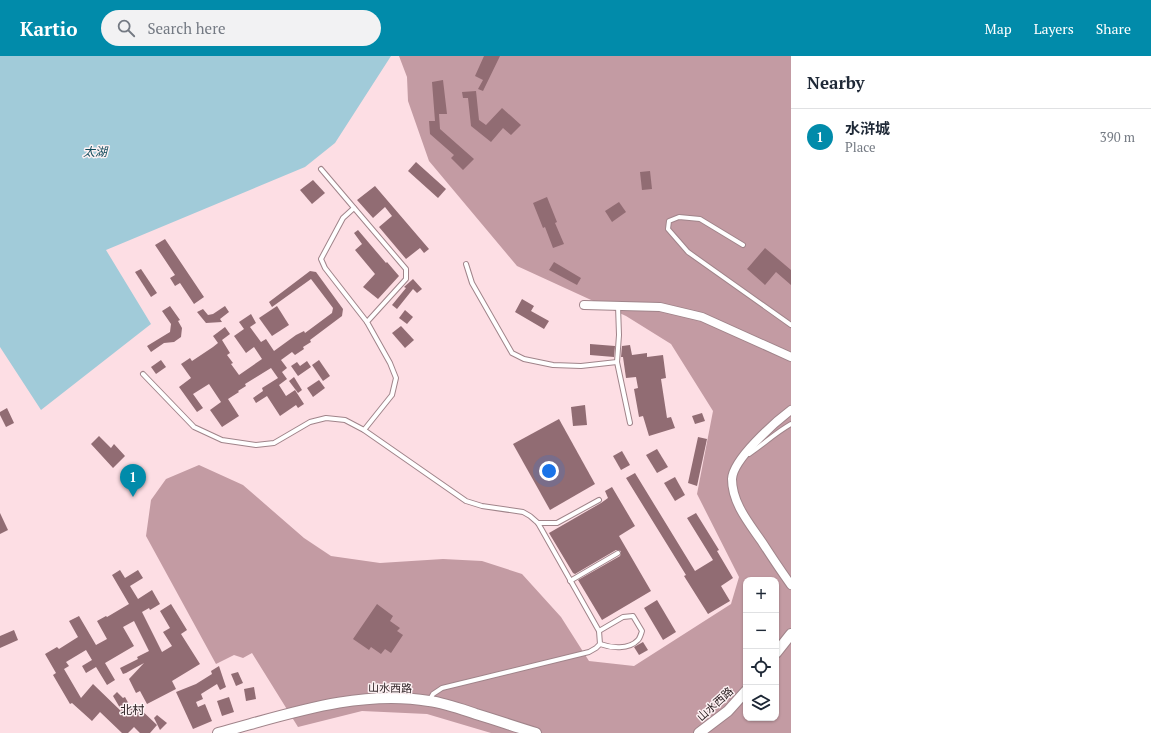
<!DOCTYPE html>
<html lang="en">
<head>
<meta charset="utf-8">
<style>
  body { margin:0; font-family:"PT Serif","Noto Sans SC",serif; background:#f2f2f3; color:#1f2937 }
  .controls { position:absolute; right:12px; bottom:12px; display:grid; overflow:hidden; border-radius:8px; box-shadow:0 1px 3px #0004 }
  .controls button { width:36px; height:36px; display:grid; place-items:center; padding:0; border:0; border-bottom:1px solid #e0e1e3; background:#fff; color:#1f2937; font:20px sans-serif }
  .you { position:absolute; left:549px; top:415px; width:14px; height:14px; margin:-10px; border:3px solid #fff; border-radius:50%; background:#1a73e8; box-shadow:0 0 0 6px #1a73e833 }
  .badge { display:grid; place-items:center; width:26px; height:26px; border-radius:50%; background:#018baa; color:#fff; font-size:13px; font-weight:700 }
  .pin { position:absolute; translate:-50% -33px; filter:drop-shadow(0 1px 2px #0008) }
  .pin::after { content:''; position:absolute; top:21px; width:14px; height:12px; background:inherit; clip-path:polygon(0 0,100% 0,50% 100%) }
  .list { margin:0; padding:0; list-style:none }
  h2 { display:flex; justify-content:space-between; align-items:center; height:52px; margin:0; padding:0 16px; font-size:17px }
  h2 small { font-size:13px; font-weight:400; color:#747a83 }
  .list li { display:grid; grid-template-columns:26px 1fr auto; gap:12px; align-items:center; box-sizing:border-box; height:56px; padding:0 16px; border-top:1px solid #e0e1e3 }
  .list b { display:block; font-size:15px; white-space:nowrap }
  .list p { margin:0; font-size:13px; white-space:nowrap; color:#747a83 }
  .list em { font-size:13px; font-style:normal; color:#747a83 }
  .icon { flex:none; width:22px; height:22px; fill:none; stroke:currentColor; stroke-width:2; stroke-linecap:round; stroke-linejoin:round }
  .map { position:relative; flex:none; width:791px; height:677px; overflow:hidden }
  header { display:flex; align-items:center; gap:24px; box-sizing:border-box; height:56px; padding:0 20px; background:#018baa; color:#fff }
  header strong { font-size:19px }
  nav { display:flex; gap:22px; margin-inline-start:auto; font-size:14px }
  .search { width:280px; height:36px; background:#f2f2f3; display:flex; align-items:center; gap:10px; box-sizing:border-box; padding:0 14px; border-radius:22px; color:#747a83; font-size:15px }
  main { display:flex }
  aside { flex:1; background:#fff }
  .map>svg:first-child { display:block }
</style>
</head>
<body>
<header>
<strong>Kartio</strong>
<div class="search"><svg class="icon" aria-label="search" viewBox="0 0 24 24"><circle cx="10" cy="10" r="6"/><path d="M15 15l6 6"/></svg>Search here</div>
<nav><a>Map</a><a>Layers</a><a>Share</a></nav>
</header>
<main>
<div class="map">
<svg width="791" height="677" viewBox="0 0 791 677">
  <rect width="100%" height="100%" fill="#fddee4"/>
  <path fill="#c39ba3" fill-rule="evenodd" d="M399,0H791V677H491L427,658L362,655L298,671L252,597L243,602L234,599L216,608L146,480L151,444L166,423L199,409L243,429L304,482L331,500L380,507L443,503L482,505L522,518L561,561L589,605L634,610L731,548L739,521L697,438L713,355L671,288L626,260L517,210L429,105L408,45L407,21ZM746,524H776V662H746Z"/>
  <polygon fill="#a1cbd9" points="0,0 391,0 335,87 305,111 106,194 151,268 41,354 0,291"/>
  <g fill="#916c73">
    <polygon points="484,0 500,0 483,35 478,33 483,24 475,20"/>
    <polygon points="443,24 447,58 439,58 440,73 474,103 463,114 451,102 454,99 430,78 429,65 435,65 432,26"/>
    <polygon points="476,35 479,64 486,69 502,52 521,69 511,79 503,72 491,86 471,70 468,42 463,42 462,36"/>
    <polygon points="416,106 446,133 438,142 408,115"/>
    <polygon points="650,115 652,133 642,134 640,116"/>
    <polygon points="313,124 325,137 312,148 300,134"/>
    <polygon points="375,130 429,193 424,197 420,192 406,203 379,171 392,160 385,151 373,162 357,144"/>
    <polygon points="547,141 557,166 555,167 564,188 553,192 545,171 543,172 533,147"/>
    <polygon points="619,146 626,156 612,166 605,155"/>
    <polygon points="358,174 386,207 387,206 399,220 378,243 363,231 375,218 355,194 362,188 354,177"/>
    <polygon points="165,183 204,241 194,248 180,227 175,230 170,222 175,219 155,189"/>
    <polygon points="765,192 791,214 791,229 776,216 765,229 747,213"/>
    <polygon points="554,206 581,222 577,229 549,214"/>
    <polygon points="141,213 157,237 151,241 135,216"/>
    <polygon points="310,215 316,216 343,253 342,260 310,284 311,286 303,291 304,293 295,299 292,296 281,304 287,312 282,316 287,323 279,329 286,340 295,334 304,348 298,352 296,349 280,360 267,340 256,347 253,342 263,335 262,332 278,322 271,312 245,328 246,330 238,335 239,336 228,343 239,360 222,371 210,354 221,346 209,328 193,338 203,352 197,356 179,331 191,322 181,308 190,302 192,305 213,291 218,287 213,280 225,271 230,278 222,284 230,297 227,299 233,307 231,308 239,319 262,303 254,291 246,297 234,280 244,273 239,266 251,258 256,267 250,271 261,286 266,283 274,295 296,279 304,275 305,277 332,257 333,252 311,223 272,251 269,246"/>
    <polygon points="413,223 422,233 417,237 413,233 397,253 392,249 406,232 404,231"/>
    <polygon points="522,243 534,250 531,255 549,265 544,273 515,256"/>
    <polygon points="170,250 180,264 178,265 182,272 181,281 174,286 164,287 151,296 147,290 170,276 171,268 162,255"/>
    <polygon points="225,250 229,256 220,263 222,266 206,267 197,256 203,253 208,259 213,258"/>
    <polygon points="277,250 289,269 272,280 259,262"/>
    <polygon points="405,254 413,261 407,268 399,262"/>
    <polygon points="401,270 414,284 405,292 392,277"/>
    <polygon points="590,288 615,290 614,301 590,299"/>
    <polygon points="630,289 632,299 647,297 647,301 663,299 666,322 661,323 667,362 671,361 675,372 649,380 643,360 639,361 634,333 638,332 636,321 626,322 623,301 621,301 622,290"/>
    <polygon points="161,304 166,311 156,318 151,311"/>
    <polygon points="319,304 330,320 323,325 312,309"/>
    <polygon points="307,305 311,311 298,320 291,310 297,306 300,310"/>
    <polygon points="294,321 302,334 298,337 289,325"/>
    <polygon points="319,324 325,332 313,341 307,332"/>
    <polygon points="585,349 587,369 573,370 571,351"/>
    <polygon points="7,352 14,367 6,371 0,359 0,356"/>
    <polygon points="702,357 705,365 695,368 692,360"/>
    <polygon points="559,363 595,428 550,454 513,388"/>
    <polygon points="99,380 111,392 114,388 125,400 113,412 91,388"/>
    <polygon points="698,381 707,383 697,430 688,427"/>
    <polygon points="657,393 668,411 657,417 646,399"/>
    <polygon points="622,395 630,409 621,414 613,400"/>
    <polygon points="635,417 695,515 713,504 687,462 696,457 719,494 717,495 733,522 721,530 730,545 708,558 684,520 686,519 626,422"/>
    <polygon points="675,421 685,439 675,445 664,427"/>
    <polygon points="612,431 635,470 619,480 651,535 602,564 578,524 620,500 621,497 621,495 616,494 575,518 573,517 549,477 601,447 608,442 605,435"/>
    <polygon points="0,457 8,474 0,478"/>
    <polygon points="120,514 125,522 138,514 143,522 130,530 138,543 152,534 160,548 150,554 149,552 142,556 162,596 172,590 163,576 170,572 160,555 171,548 187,574 181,578 200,608 172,625 176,633 147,648 140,635 136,637 129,623 144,607 126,617 123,618 120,612 138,603 137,601 149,595 134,565 123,571 134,590 105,607 115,624 107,629 96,611 86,617 82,610 92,604 86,594 66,606 69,610 64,613 81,642 93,628 123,657 113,640 117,636 123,642 125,641 131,652 136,649 157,669 150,677 140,677 134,671 128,677 122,677 100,656 92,665 72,647 70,648 53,619 56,617 45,598 57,591 59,593 78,581 69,565 79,560 96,589 107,583 97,565 106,560 107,561 129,548 112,519"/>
    <polygon points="657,544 676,576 663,584 644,552"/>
    <polygon points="377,548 393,560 390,565 400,572 397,575 403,579 391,597 385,593 381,598 371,591 369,594 353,583"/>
    <polygon points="14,574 18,584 0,592 0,580"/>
    <polygon points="643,586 648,594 639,599 634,591"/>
    <polygon points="219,610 226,631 220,634 217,628 201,638 203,643 196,646 198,651 205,648 212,665 193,673 176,636 196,628 212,618 211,615"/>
    <polygon points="238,616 243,627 236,630 231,618"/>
    <polygon points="254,631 256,643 246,645 244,633"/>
    <polygon points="229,641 234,656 222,660 217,645"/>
    <polygon points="157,659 167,667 160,674 154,662"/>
  </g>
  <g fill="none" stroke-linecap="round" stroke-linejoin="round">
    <defs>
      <g id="service">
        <polyline points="321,113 406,213 406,223 367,266 390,307 396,322 392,339 364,374"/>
        <polyline points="354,152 343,162 321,203 325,212 367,266"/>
        <polyline points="743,189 700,163 679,161 669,165 668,173 688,196 791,269"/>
        <polyline points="466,208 472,227 512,297 524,303 553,309 581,310 617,306"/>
        <polyline points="618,250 619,279 617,306 630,367"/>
        <polyline points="143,318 194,371 222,384 256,389 274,387 310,366 326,362 345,364 364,374 466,445 482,450 523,456 530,460 538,467 599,575 600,588 596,592 589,596 442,632 433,638 429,645"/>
        <path d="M749,398C764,388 775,377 791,368"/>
        <polyline points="538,467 557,467 599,444"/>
        <polyline points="570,525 618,497"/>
        <path d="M599,575L623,561L633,560L642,575C641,578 640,582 638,584C629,594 611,592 600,588"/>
      </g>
      <g id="minor">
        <polyline points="584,249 660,251 702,261 791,301"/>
        <path d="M791,354C775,366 733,403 732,423C732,447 749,467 762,486C771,500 781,515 791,529"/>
      </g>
      <g id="tertiary">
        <polyline points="776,597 791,578"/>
        <path d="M218,677C286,659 358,633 429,645C445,647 461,653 476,658C496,664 516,671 536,677"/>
        <polyline points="699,677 728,655 746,635"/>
      </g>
    </defs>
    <use href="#service" stroke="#a0848a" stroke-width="6"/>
    <use href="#minor" stroke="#a0848a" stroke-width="10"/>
    <use href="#tertiary" stroke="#a0848a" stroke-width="12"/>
    <use href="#service" stroke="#fff" stroke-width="4"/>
    <use href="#minor" stroke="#fff" stroke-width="8"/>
    <use href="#tertiary" stroke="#fff" stroke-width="10"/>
  </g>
  <g text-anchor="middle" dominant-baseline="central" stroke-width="3" stroke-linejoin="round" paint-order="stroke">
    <g font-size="11" fill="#2d2224" stroke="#fdf1f3">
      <text transform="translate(390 632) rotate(1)">山水西路</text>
      <text transform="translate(715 648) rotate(-42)">山水西路</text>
    </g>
    <g font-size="12" font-style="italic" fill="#0e4959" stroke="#fdf1f3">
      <text x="95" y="95">太湖</text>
    </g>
    <g font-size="12" fill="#2d2224" stroke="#fdf1f3">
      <text x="132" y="653">北村</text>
    </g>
  </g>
</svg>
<div class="controls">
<button>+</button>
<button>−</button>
<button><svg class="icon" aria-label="locate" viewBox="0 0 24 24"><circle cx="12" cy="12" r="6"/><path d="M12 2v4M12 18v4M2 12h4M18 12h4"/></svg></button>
<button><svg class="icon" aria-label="layers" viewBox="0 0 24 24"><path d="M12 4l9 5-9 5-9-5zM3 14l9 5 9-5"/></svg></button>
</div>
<div class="you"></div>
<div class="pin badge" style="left:133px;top:441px">1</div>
</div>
<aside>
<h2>Nearby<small></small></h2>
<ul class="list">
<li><span class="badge">1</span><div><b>水浒城</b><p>Place</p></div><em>390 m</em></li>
</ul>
</aside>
</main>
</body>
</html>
